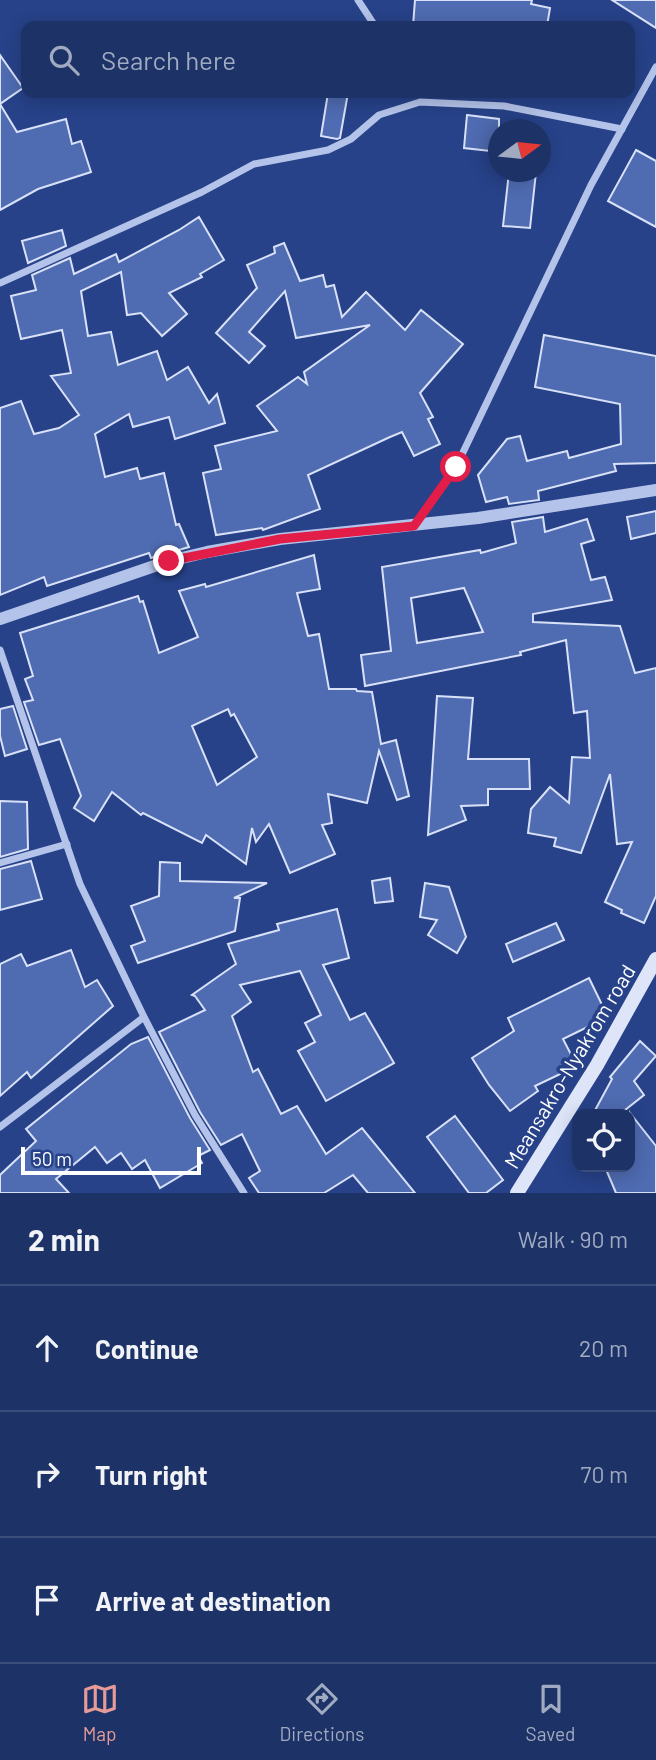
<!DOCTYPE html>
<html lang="en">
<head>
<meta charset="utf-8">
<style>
  body { margin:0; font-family:Barlow,sans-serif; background:#2a3e70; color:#f1f3f6 }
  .controls { position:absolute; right:21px; bottom:21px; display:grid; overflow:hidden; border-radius:14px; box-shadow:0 4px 18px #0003 }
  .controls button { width:63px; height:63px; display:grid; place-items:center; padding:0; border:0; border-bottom:2px solid #3b4d7b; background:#1d3267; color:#f1f3f6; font:35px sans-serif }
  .compass { position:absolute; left:488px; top:119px; width:63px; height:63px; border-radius:50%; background:#1d3267; box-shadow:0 4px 18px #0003; rotate:75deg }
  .scale { position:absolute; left:21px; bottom:18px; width:180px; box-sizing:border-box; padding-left:7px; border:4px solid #fff; border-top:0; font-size:19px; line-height:24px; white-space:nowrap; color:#fff; -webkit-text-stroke:5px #274289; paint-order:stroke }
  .stop { position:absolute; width:21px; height:21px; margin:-16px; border:5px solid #e11d48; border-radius:50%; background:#fff }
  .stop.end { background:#e11d48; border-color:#fff; box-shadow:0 2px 7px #0008 }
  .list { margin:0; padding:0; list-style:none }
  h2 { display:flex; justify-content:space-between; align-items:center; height:91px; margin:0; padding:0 28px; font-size:30px }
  h2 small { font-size:23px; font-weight:400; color:#a0aac0 }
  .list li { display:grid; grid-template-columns:46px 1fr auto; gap:21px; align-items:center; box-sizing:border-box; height:126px; padding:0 28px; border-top:2px solid #3b4d7b }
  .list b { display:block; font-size:26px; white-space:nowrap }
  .list em { font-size:23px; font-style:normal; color:#a0aac0 }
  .icon { flex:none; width:38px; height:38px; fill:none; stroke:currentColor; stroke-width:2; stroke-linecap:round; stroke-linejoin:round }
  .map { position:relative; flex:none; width:656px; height:1193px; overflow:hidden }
  .search { position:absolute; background:#1d3267; box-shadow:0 4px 18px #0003; left:21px; right:21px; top:21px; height:77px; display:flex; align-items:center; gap:18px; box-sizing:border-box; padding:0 24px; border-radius:14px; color:#a0aac0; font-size:26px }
  .sheet { height:469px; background:#1d3267 }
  nav { display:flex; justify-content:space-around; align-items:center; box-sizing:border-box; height:98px; border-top:2px solid #3b4d7b; background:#1d3267; font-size:19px; color:#a0aac0 }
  nav a { display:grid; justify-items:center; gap:4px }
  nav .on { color:#e69b98 }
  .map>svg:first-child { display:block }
</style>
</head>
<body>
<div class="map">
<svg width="656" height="1193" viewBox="0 0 656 1193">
  <rect width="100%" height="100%" fill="#274289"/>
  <g fill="#4f6bb1" stroke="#d8e1f7" stroke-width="2" fill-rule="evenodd">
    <polygon points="415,0 532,0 531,4 550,8 547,26 413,26"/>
    <polygon points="612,0 656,0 656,28"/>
    <polygon points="0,55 23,88 0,104"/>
    <polygon points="328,93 348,93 340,138 337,139 321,136"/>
    <polygon points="0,104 17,132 66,119 72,144 81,141 91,172 38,189 0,210"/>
    <polygon points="467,115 499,119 499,152 464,148"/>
    <polygon points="636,150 656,161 656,227 608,201"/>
    <polygon points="509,172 536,172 530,228 503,226"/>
    <polygon points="199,217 224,260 200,274 202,277 169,293 187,314 162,336 141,313 127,315 121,272 81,291 88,336 111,332 118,365 157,351 167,380 188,367 209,403 217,394 225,423 175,439 169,417 133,427 129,414 95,434 105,477 137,468 140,479 164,473 176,525 179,524 189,547 151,558 149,553 47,586 44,577 0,595 0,408 21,401 34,434 59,428 79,415 51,376 71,373 62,330 21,339 11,296 36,290 32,275 70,258 74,274 116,254 119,262 179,230"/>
    <polygon points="62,230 66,246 28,263 22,241"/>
    <polygon points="284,243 300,281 323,275 326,287 334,285 342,317 366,292 405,330 421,310 463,344 420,393 433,417 428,419 440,444 414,456 402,432 390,437 308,475 320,509 263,530 262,528 216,535 203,473 221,469 215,446 277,431 257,406 298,377 307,384 304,372 370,325 296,338 285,291 249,332 265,346 249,363 216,333 257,288 247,265 275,253 274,247"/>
    <polygon points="544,335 656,356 656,463 614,464 616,471 538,491 539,500 509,504 507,497 486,502 478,475 507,439 520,436 527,461 567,451 569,458 621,444 620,404 535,387"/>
    <polygon points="656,511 656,533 631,539 627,517"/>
    <path d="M543,517L545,532L587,519L594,540L581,544L591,580L605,577L612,600L533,614V622L620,626L635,673L656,668V896L644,923L621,913L622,910L605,902L632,842L617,844L610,774L581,853L554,846L556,838L528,833L531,809L550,787L569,803L572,757L590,758L587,711L574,713L566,640L520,652L521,655L365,686L361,655L391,651L382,567L480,550L481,553L516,543L512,522ZM464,588L483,632L417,643L411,598Z"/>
    <path d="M314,555L320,589L297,593L308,636L319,634L329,689H356L357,691L372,692L381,744L396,740L409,796L397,800L379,751L367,803L328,794L332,823L322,825L335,854L290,873L269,824L256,842L252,828L246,864L206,835L202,843L143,813L141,815L112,792L94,821L74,808L81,796L60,739L39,745L24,702L33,700L25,679L33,676L20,633L138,596L140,602L143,601L159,653L198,637L179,591L205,584L206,587ZM228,709L231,716L234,714L257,757L217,785L192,726Z"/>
    <polygon points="437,696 473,698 468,759 529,759 530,789 488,789 488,805 461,806 466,820 428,835"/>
    <polygon points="13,706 27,749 5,756 0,736 0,709"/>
    <polygon points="0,801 27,802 28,849 0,857"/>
    <polygon points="31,861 42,899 0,910 0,869"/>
    <polygon points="160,862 180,863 180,881 267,883 234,898 240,898 235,931 138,963 131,946 145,941 131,906 159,896"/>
    <polygon points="390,878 393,901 375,903 372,881"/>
    <polygon points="425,883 449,887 466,937 457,953 428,935 437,920 420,917"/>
    <polygon points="337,909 349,958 323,965 350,1020 365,1013 394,1063 326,1101 298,1051 315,1042 305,1023 321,1015 300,971 240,985 251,1002 232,1016 253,1072 258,1069 281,1114 297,1106 326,1154 362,1128 415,1193 368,1193 353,1175 324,1193 259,1193 249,1178 260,1171 242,1134 221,1145 200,1112 159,1032 205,1010 195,996 192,995 236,964 228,944 279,930 277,924"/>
    <polygon points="556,923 564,940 513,962 506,944"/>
    <polygon points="71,950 85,987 97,980 113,1006 31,1078 27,1072 0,1096 0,964 21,954 27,966"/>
    <polygon points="589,978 608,1017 563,1039 577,1066 535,1086 538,1091 510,1111 489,1085 472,1058 514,1031 508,1018"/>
    <polygon points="148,1037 190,1118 210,1150 198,1156 202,1163 160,1188 145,1160 132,1169 121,1153 107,1163 95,1147 56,1179 69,1193 0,1193 0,1175 36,1141 26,1129 131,1044"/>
    <polygon points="640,1041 656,1056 634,1081 644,1095 620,1114 608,1114 606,1111 603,1114 593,1114 612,1079 610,1077"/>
    <polygon points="630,1113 656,1146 656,1193 616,1193 605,1167 630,1167"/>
    <polygon points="455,1116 503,1180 486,1193 469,1193 427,1137"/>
  </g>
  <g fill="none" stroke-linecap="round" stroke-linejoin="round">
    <g stroke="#b4c3e9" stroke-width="7">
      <polyline points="358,0 375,26"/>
      <polyline points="0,283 202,192 254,164 328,150 351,139 379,115 420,102 504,106 622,129"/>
      <polyline points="416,524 456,467 591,185 656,67"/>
      <polyline points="0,650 80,884 144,1017 195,1115 244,1193"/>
      <polyline points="0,863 67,844"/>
      <polyline points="0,1127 144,1017"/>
    </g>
    <polyline stroke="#b4c3e9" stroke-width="12" points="0,619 169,561 207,552 280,539 478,518 656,490"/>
    <polyline stroke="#dee5f8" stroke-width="14" points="517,1193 597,1065 656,959"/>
  </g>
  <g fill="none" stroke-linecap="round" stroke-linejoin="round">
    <polyline stroke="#e11d48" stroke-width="9" points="169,561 280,539 414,526 456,467"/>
  </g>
  <g text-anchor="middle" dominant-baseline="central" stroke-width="7" stroke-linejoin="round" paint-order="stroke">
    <g font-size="21" fill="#fff" stroke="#274289">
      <text transform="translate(569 1066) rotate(-59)">Meansakro-Nyakrom road</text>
    </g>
  </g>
</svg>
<div class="controls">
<button><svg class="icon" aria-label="locate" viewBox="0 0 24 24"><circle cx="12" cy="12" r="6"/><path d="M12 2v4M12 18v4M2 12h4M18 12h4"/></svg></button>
</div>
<svg class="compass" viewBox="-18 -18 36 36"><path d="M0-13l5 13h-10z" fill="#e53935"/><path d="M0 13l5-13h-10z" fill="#a0aac0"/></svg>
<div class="scale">50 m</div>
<div class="stop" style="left:456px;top:467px"></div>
<div class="stop end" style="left:169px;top:561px"></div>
<div class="search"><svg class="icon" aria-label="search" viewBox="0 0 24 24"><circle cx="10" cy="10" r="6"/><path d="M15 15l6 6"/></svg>Search here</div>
</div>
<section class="sheet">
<h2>2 min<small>Walk · 90 m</small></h2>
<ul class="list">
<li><svg class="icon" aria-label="ahead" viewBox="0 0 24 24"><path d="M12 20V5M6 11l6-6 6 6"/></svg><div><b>Continue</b></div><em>20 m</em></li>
<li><svg class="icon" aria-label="right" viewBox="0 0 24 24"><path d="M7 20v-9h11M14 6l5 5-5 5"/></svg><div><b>Turn right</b></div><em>70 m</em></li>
<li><svg class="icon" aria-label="arrive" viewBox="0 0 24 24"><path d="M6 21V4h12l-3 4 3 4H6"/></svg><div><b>Arrive at destination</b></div></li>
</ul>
</section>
<nav>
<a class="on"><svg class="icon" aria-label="map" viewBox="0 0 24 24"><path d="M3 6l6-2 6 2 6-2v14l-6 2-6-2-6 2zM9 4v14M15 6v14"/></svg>Map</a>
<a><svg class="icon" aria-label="directions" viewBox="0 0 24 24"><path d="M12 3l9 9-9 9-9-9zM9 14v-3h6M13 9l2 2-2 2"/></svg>Directions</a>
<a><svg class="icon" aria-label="saved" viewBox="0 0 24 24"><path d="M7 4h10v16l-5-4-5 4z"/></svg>Saved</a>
</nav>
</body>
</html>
